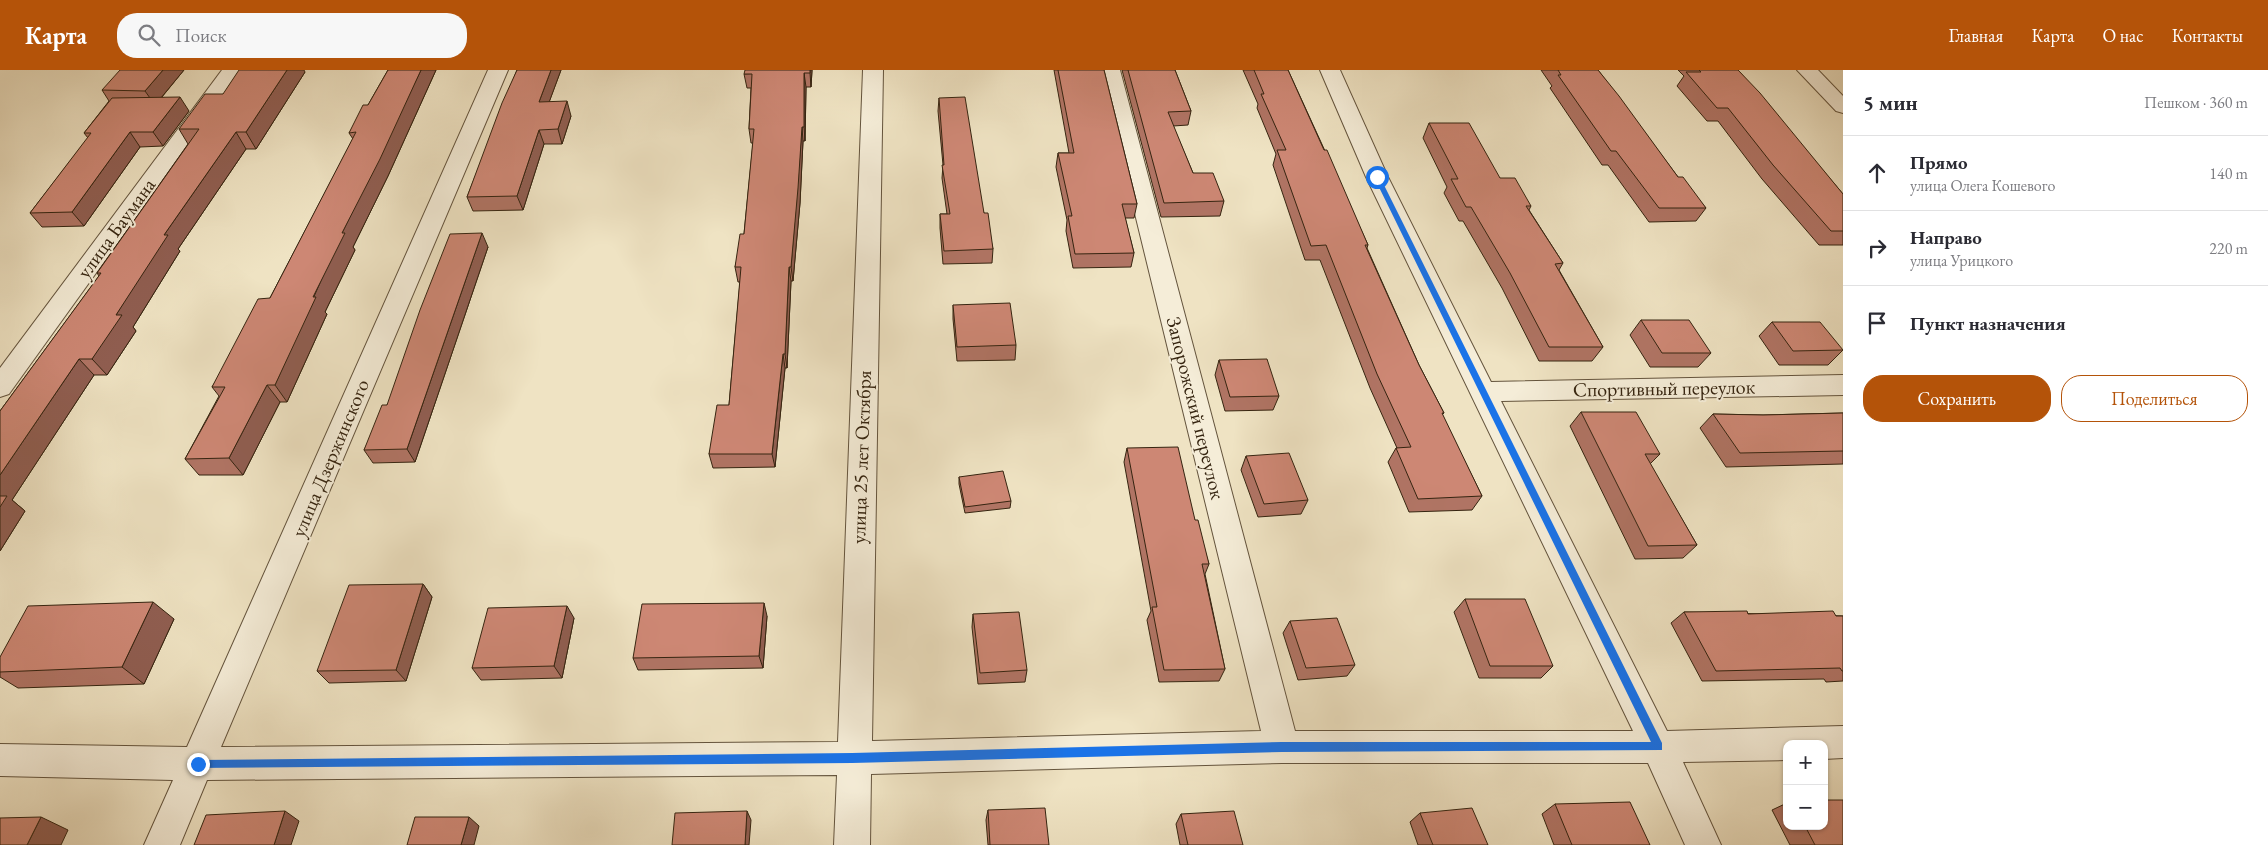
<!DOCTYPE html>
<html lang="ru">
<head>
<meta charset="utf-8">
<style>
  body { margin:0; font-family:"EB Garamond",serif; background:#f7f7f7; color:#2b2b33 }
  .controls { position:absolute; right:15px; bottom:15px; display:grid; overflow:hidden; border-radius:10px; box-shadow:0 1px 4px #0004 }
  .controls button { width:45px; height:45px; display:grid; place-items:center; padding:0; border:0; border-bottom:1px solid #e1e1e2; background:#fff; color:#2b2b33; font:25px sans-serif }
  .stop { position:absolute; width:15px; height:15px; margin:-11px; border:4px solid #1a73e8; border-radius:50%; background:#fff }
  .stop.end { background:#1a73e8; border-color:#fff; box-shadow:0 1px 5px #0008 }
  .list { margin:0; padding:0; list-style:none }
  h2 { display:flex; justify-content:space-between; align-items:center; height:65px; margin:0; padding:0 20px; font-size:21px }
  h2 small { font-size:16px; font-weight:400; color:#7c7c81 }
  .list li { display:grid; grid-template-columns:32px 1fr auto; gap:15px; align-items:center; box-sizing:border-box; height:75px; padding:0 20px; border-top:1px solid #e1e1e2 }
  .list b { display:block; font-size:19px; white-space:nowrap }
  .list p { margin:0; font-size:16px; white-space:nowrap; color:#7c7c81 }
  .list em { font-size:16px; font-style:normal; color:#7c7c81 }
  .actions { display:flex; gap:10px; padding:15px 20px }
  .actions a { flex:1; padding:11px 0; border:1px solid #b45309; border-radius:20px; text-align:center; font-size:18px; color:#b45309 }
  .actions .main { background:#b45309; color:#fff }
  .icon { flex:none; width:28px; height:28px; fill:none; stroke:currentColor; stroke-width:2; stroke-linecap:round; stroke-linejoin:round }
  .map { position:relative; flex:none; width:1843px; height:775px; overflow:hidden }
  header { display:flex; align-items:center; gap:30px; box-sizing:border-box; height:70px; padding:0 25px; background:#b45309; color:#fff }
  header strong { font-size:24px }
  nav { display:flex; gap:28px; margin-inline-start:auto; font-size:18px }
  .search { width:350px; height:45px; background:#f7f7f7; display:flex; align-items:center; gap:12px; box-sizing:border-box; padding:0 18px; border-radius:20px; color:#7c7c81; font-size:19px }
  main { display:flex }
  aside { flex:1; background:#fff }
  .map>svg:first-child { display:block }
</style>
</head>
<body>
<header>
<strong>Карта</strong>
<div class="search"><svg class="icon" aria-label="search" viewBox="0 0 24 24"><circle cx="10" cy="10" r="6"/><path d="M15 15l6 6"/></svg>Поиск</div>
<nav><a>Главная</a><a>Карта</a><a>О нас</a><a>Контакты</a></nav>
</header>
<main>
<div class="map">
<svg width="1843" height="775" viewBox="0 0 1843 775">
  <rect width="100%" height="100%" fill="#efe3c3"/>
  <filter id="stains"><feTurbulence type="fractalNoise" baseFrequency=".004" numOctaves="4"/><feColorMatrix values="0 0 0 0 .2 0 0 0 0 .09 0 0 0 0 .02 0 0 0 .5 -.17"/></filter>
  <radialGradient id="worn" r=".72"><stop offset=".6" stop-color="#630" stop-opacity="0"/><stop offset="1" stop-color="#630" stop-opacity=".3"/></radialGradient>
  <g fill="none" stroke-linecap="round" stroke-linejoin="round">
    <defs>
      <g id="minor">
        <polygon points="222,0 242,0 9,324 0,327 0,298"/>
        <polygon points="488,0 508,0 221,677 838,672 863,0 883,0 872,671 1261,661 1100,0 1120,0 1295,661 1633,661 1366,107 1320,0 1340,0 1388,107 1491,312 1843,305 1843,325 1501,331 1667,661 1843,656 1843,688 1824,689 1824,674 1787,674 1787,690 1683,692 1721,775 1685,775 1648,693 1282,693 871,704 870,775 834,775 837,705 207,710 180,775 144,775 173,710 0,706 0,674 187,677"/>
      </g>
      <polygon id="tertiary" points="1797,0 1818,0 1843,26 1843,43 1836,41"/>
    </defs>
    <use href="#minor" stroke="#64543d" stroke-width="2"/>
    <use href="#tertiary" stroke="#64543d" stroke-width="2"/>
    <use href="#minor" fill="#f5edd8" fill-rule="evenodd"/>
    <use href="#tertiary" fill="#f5edd8" fill-rule="evenodd"/>
  </g>
  <g fill="#b07464" stroke="#352410">
    <polygon points="184,0 162,27 189,41 163,76 140,77 84,156 42,157 30,143 88,68 84,63 109,31 102,20"/>
    <polygon points="388,0 436,0 388,106 353,177 355,180 325,242 327,244 287,332 280,332 243,405 199,405 185,389 219,326 212,317 270,228 353,69 349,63 368,35"/>
    <polygon points="517,0 561,0 549,32 571,46 562,74 544,74 523,140 473,141 467,127"/>
    <polygon points="812,0 811,17 806,17 805,71 803,71 800,133 793,211 791,211 787,298 785,298 775,397 713,398 709,384 729,335 740,212 738,212 735,197 744,164 753,73 751,73 749,59 751,18 747,18 744,4"/>
    <polygon points="1054,0 1104,0 1137,134 1134,148 1125,148 1134,183 1131,197 1073,198 1066,161 1067,150 1056,97 1058,83 1069,83"/>
    <polygon points="1122,0 1175,0 1191,41 1188,55 1173,56 1193,103 1224,131 1220,146 1161,147"/>
    <polygon points="1243,0 1288,0 1368,175 1367,178 1419,295 1444,343 1442,345 1482,426 1472,440 1409,442 1388,392 1396,378 1397,378 1370,318 1320,190 1305,190 1273,95 1276,84 1257,38 1258,34"/>
    <polygon points="1541,0 1598,0 1678,107 1706,138 1696,151 1649,152 1608,95 1602,95 1550,18 1552,16"/>
    <polygon points="1678,0 1738,0 1843,124 1843,175 1819,175 1762,109 1718,51 1707,51 1677,16 1684,6"/>
    <polygon points="305,2 256,79 246,79 178,179 180,181 133,257 136,261 107,305 94,305 12,430 25,441 0,481 0,341 99,206 97,203 188,74 179,59 223,24"/>
    <polygon points="939,28 984,143 993,179 992,193 943,194 940,158 940,144 947,144 942,108 943,95 938,41"/>
    <polygon points="1429,53 1500,108 1531,136 1529,140 1563,193 1559,200 1603,277 1592,291 1539,291 1502,218 1463,151 1459,151 1444,123 1447,117 1423,68"/>
    <polygon points="488,177 415,392 373,393 364,380 387,335"/>
    <polygon points="953,235 1016,275 1015,290 957,291 953,249"/>
    <polygon points="1641,250 1711,283 1698,297 1650,297 1630,265"/>
    <polygon points="1772,252 1843,280 1828,295 1779,295 1759,266"/>
    <polygon points="1219,290 1279,326 1273,340 1225,341 1215,305"/>
    <polygon points="1581,342 1660,384 1650,394 1697,475 1683,488 1635,489 1570,356"/>
    <polygon points="1843,343 1843,394 1726,397 1700,358 1713,344 1763,345"/>
    <polygon points="1127,378 1195,450 1209,494 1205,504 1225,599 1219,611 1159,612 1147,550 1151,541 1124,392"/>
    <polygon points="1246,386 1308,430 1301,444 1258,447 1241,400"/>
    <polygon points="959,407 1011,431 1010,438 965,443 959,414"/>
    <polygon points="423,514 432,527 406,611 329,613 317,601"/>
    <polygon points="1465,529 1553,596 1541,608 1479,608 1454,542"/>
    <polygon points="1684,542 1843,546 1843,611 1826,612 1824,609 1702,611 1671,553"/>
    <polygon points="973,544 1027,600 1025,612 978,614 972,557"/>
    <polygon points="767,546 763,598 638,600 633,588"/>
    <polygon points="574,548 562,608 481,610 472,598"/>
    <polygon points="174,549 144,614 18,618 0,607 0,587"/>
    <polygon points="1290,551 1355,595 1347,606 1298,610 1283,563"/>
    <polygon points="1787,733 1787,756 1824,756 1843,775 1790,775 1772,740"/>
    <polygon points="1555,734 1650,775 1554,775 1542,744"/>
    <polygon points="988,740 1049,775 988,775 986,750"/>
    <polygon points="1420,743 1488,775 1418,775 1410,752"/>
    <polygon points="1181,744 1243,775 1180,775 1176,754"/>
  </g>
  <g fill="#905e51" stroke="#352410">
    <polygon points="163,0 184,0 155,35 145,21"/>
    <polygon points="287,0 304,0 305,2 256,79 246,62"/>
    <polygon points="421,0 436,0 388,106 353,177 355,180 325,242 327,244 287,332 275,315 342,163"/>
    <polygon points="551,0 561,0 544,46 539,32"/>
    <polygon points="810,0 812,0 811,17 810,3"/>
    <polygon points="804,3 806,17 805,71 804,57"/>
    <polygon points="180,27 189,41 163,76 153,62"/>
    <polygon points="567,31 571,46 562,74 558,59"/>
    <polygon points="802,57 803,71 800,133 793,211 791,197"/>
    <polygon points="539,60 544,74 523,140 517,126"/>
    <polygon points="130,62 140,77 84,156 72,142"/>
    <polygon points="236,62 246,79 178,179 180,181 133,257 136,261 107,305 92,289 116,245 164,165"/>
    <polygon points="482,163 488,177 415,392 407,379"/>
    <polygon points="789,197 791,211 787,298 785,284"/>
    <polygon points="783,284 785,298 775,397 772,384"/>
    <polygon points="79,289 94,305 12,430 25,441 0,481 0,405"/>
    <polygon points="267,315 280,332 243,405 229,388"/>
    <polygon points="423,514 432,527 406,611 396,600"/>
    <polygon points="153,532 174,549 144,614 122,597"/>
    <polygon points="764,533 767,546 763,598 759,586"/>
    <polygon points="567,536 574,548 562,608 554,596"/>
    <polygon points="285,741 299,751 291,775 274,775"/>
    <polygon points="747,741 751,750 749,775 745,775"/>
    <polygon points="41,747 68,760 61,775 27,775"/>
    <polygon points="469,747 479,756 474,775 461,775"/>
  </g>
  <g fill="#cd8774" stroke="#352410">
    <polygon points="120,0 163,0 145,21 102,20"/>
    <polygon points="239,0 287,0 246,62 236,62 164,165 168,165 116,245 122,245 92,289 79,289 0,405 0,341 101,203 97,203 199,59 179,59 205,24 223,24"/>
    <polygon points="388,0 421,0 380,89 342,163 345,163 313,227 316,227 275,315 267,315 229,388 185,389 225,317 212,317 258,229 270,228 356,62 349,63 363,35 368,35"/>
    <polygon points="517,0 551,0 539,32 567,31 558,59 539,60 517,126 467,127 502,33"/>
    <polygon points="745,0 810,0 810,3 804,3 804,57 802,57 798,118 791,197 789,197 785,284 783,284 772,384 709,384 717,335 729,335 741,197 735,197 740,164 744,164 754,59 749,59 752,4 744,4"/>
    <polygon points="1058,0 1104,0 1137,134 1122,134 1134,183 1075,184 1068,146 1072,146 1058,83 1074,83"/>
    <polygon points="1128,0 1175,0 1191,41 1168,42 1193,103 1213,103 1224,131 1164,133"/>
    <polygon points="1254,0 1288,0 1324,80 1327,80 1368,175 1365,175 1419,295 1444,343 1442,343 1482,426 1418,429 1396,378 1411,377 1377,304 1326,175 1311,176 1277,80 1286,80 1261,24 1264,24"/>
    <polygon points="1558,0 1598,0 1619,26 1678,107 1683,107 1706,138 1659,138 1616,81 1611,81 1558,5 1561,5"/>
    <polygon points="1699,0 1738,0 1760,23 1843,124 1843,161 1831,161 1773,95 1728,38 1717,38 1686,2 1701,2"/>
    <polygon points="180,27 153,62 130,62 72,142 30,143 91,63 84,63 112,28"/>
    <polygon points="965,27 984,143 988,143 993,179 944,181 940,144 950,144 942,95 944,95 939,28"/>
    <polygon points="1429,53 1469,53 1500,108 1515,108 1531,136 1526,136 1563,193 1555,194 1603,277 1549,277 1510,203 1471,137 1466,137 1451,109 1458,109"/>
    <polygon points="482,163 407,379 364,380 382,335 387,335 420,240 450,164"/>
    <polygon points="1010,233 1016,275 957,277 953,235"/>
    <polygon points="1641,250 1689,250 1711,283 1662,283"/>
    <polygon points="1772,252 1820,252 1843,280 1793,281"/>
    <polygon points="1267,289 1279,326 1230,327 1219,290"/>
    <polygon points="1581,342 1636,342 1660,384 1645,384 1697,475 1648,476"/>
    <polygon points="1843,343 1843,381 1740,383 1713,344 1763,345"/>
    <polygon points="1178,377 1195,450 1198,450 1209,494 1202,494 1225,599 1164,600 1152,537 1157,537 1127,378"/>
    <polygon points="1289,383 1308,430 1264,434 1246,386"/>
    <polygon points="1003,401 1011,431 965,437 959,407"/>
    <polygon points="0,426 7,426 0,437"/>
    <polygon points="423,514 396,600 317,601 349,515"/>
    <polygon points="1465,529 1525,529 1553,596 1490,596"/>
    <polygon points="153,532 122,597 0,602 0,587 28,536"/>
    <polygon points="764,533 759,586 633,588 642,534"/>
    <polygon points="567,536 554,596 472,598 488,538"/>
    <polygon points="1747,541 1748,544 1833,541 1836,546 1843,546 1843,601 1842,601 1840,598 1716,601 1684,542"/>
    <polygon points="1019,542 1027,600 980,603 973,544"/>
    <polygon points="1337,548 1355,595 1306,598 1290,551"/>
    <polygon points="1824,730 1843,730 1843,775 1815,775 1805,756 1824,756"/>
    <polygon points="1630,732 1650,775 1572,775 1555,734"/>
    <polygon points="1045,738 1049,775 990,775 988,740"/>
    <polygon points="1472,738 1488,775 1433,775 1420,743"/>
    <polygon points="285,741 274,775 194,775 206,745"/>
    <polygon points="747,741 745,775 672,775 675,743"/>
    <polygon points="1234,741 1243,775 1188,775 1181,744"/>
    <polygon points="41,747 27,775 0,775 0,748"/>
    <polygon points="415,747 469,747 461,775 407,775"/>
  </g>
  <polygon fill="#1a73e8" points="1377,105 1380,107 1662,673 1662,680 1282,682 852,693 194,698 193,694 198,690 852,683 1282,672 1651,672 1374,107"/>
  <g text-anchor="middle" dominant-baseline="central" stroke-width="4" stroke-linejoin="round" paint-order="stroke">
    <g font-size="20" fill="#352410" stroke="#f5edd8">
      <text transform="translate(116 158) rotate(-54)">улица Баумана</text>
      <text transform="translate(1664 318) rotate(-1)">Спортивный переулок</text>
      <text transform="translate(1196 338) rotate(76)">Запорожский переулок</text>
      <text transform="translate(861 387) rotate(-88)">улица 25 лет Октября</text>
      <text transform="translate(330 388) rotate(-67)">улица Дзержинского</text>
    </g>
  </g>
  <rect width="100%" height="100%" filter="url(#stains)"/>
  <rect width="100%" height="100%" fill="url(#worn)"/>
</svg>
<div class="controls">
<button>+</button>
<button>−</button>
</div>
<div class="stop" style="left:1377px;top:107px"></div>
<div class="stop end" style="left:198px;top:694px"></div>
</div>
<aside>
<h2>5 мин<small>Пешком · 360 m</small></h2>
<ul class="list">
<li><svg class="icon" aria-label="ahead" viewBox="0 0 24 24"><path d="M12 20V5M6 11l6-6 6 6"/></svg><div><b>Прямо</b><p>улица Олега Кошевого</p></div><em>140 m</em></li>
<li><svg class="icon" aria-label="right" viewBox="0 0 24 24"><path d="M7 20v-9h11M14 6l5 5-5 5"/></svg><div><b>Направо</b><p>улица Урицкого</p></div><em>220 m</em></li>
<li><svg class="icon" aria-label="arrive" viewBox="0 0 24 24"><path d="M6 21V4h12l-3 4 3 4H6"/></svg><div><b>Пункт назначения</b></div></li>
</ul>
<div class="actions"><a class="main">Сохранить</a><a>Поделиться</a></div>
</aside>
</main>
</body>
</html>
